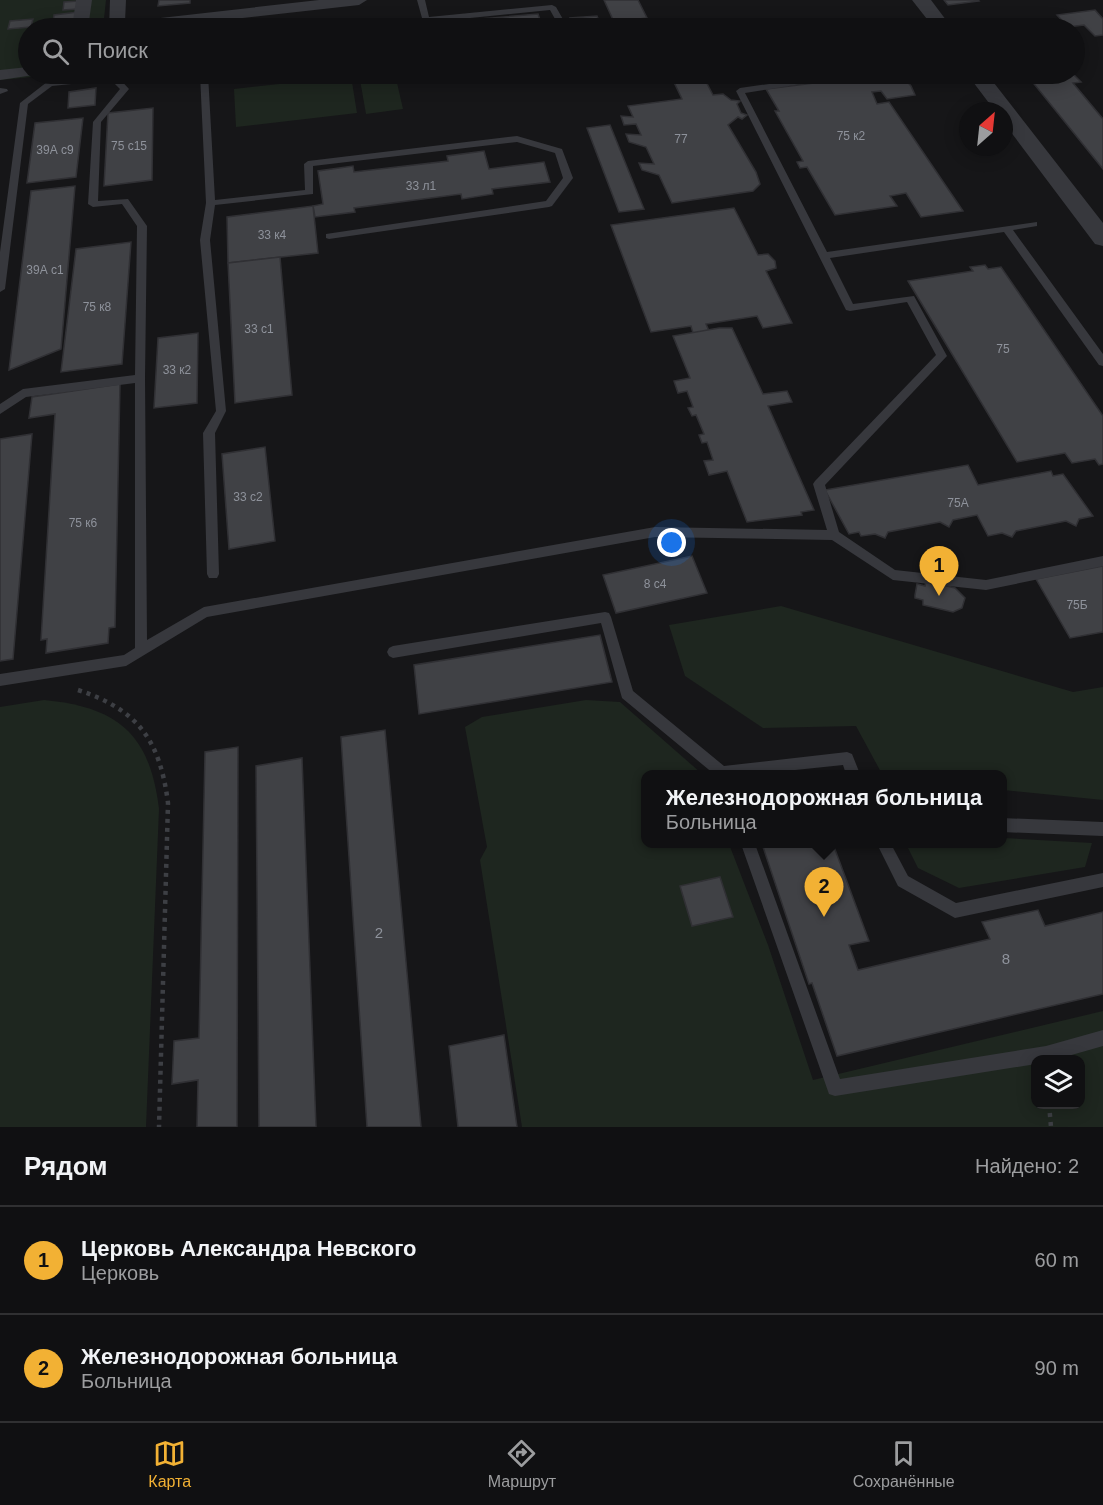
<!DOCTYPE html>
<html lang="ru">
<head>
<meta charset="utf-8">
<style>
  body { margin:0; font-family:Helvetica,sans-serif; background:#19191b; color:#f1f3f6 }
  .controls { position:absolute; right:18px; bottom:18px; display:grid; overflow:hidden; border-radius:12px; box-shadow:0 3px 15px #0003 }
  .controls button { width:54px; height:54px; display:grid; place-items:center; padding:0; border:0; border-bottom:2px solid #303032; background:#101012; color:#f1f3f6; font:30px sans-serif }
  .compass { position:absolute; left:959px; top:102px; width:54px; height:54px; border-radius:50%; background:#101012; box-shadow:0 3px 15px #0003; rotate:27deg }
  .you { position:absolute; left:672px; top:543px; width:21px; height:21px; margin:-15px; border:4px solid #fff; border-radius:50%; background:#1a73e8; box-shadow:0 0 0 9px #1a73e833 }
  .badge { display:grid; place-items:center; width:39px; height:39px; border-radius:50%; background:#f2b134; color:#111; font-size:20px; font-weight:700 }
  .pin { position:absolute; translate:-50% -50px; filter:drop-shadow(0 2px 3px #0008) }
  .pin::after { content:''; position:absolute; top:32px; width:21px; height:18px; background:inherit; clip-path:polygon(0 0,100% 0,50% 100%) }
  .popup { position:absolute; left:641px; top:770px; width:366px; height:78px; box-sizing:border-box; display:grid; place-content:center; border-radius:12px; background:#101012; filter:drop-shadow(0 2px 4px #0005); font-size:20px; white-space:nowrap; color:#9c9d9f }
  .popup b { font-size:22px; color:#f1f3f6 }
  .popup::after { content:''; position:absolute; left:50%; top:100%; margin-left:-12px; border:12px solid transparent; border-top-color:#101012 }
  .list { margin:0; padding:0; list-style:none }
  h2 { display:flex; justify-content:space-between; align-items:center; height:78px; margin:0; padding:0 24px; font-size:26px }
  h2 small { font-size:20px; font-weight:400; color:#9c9d9f }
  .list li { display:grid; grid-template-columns:39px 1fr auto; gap:18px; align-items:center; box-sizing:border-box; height:108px; padding:0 24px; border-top:2px solid #303032 }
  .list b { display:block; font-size:22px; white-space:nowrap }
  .list p { margin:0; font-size:20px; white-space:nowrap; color:#9c9d9f }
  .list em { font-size:20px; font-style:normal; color:#9c9d9f }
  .icon { flex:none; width:33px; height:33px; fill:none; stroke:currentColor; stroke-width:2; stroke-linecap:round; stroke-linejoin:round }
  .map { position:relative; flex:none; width:1103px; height:1127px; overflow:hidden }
  .search { position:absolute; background:#101012; box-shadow:0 3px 15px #0003; left:18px; right:18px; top:18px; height:66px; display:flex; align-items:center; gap:15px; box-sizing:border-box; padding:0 21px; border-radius:33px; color:#9c9d9f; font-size:22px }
  .sheet { height:294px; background:#101012 }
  nav { display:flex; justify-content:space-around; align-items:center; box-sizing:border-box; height:84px; border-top:2px solid #303032; background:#101012; font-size:16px; color:#9c9d9f }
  nav a { display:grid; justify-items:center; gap:3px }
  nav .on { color:#f2b134 }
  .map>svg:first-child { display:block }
</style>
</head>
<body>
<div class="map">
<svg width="1103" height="1127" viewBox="0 0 1103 1127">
  <rect width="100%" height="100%" fill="#161618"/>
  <g fill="#1e261f" fill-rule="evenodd">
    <polygon points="0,0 106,0 103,28 28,28 28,74 62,74 0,80"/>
    <polygon points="359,74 395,74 403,109 366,114"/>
    <polygon points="351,76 357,113 236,127 234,89"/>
    <polygon points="781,606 1073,692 1103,687 1103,800 1003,790 1002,774 882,774 856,726 763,728 685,676 669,625"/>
    <path d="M44,700C118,707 150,734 159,809L146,1127H0V707Z"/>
    <path d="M586,700L620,702L701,773L646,774V844H729L768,945L813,1080L1103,1011V1127H522L480,860L487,847L465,727L482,717ZM720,877L733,917L681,886ZM1036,1060H1080V1104H1036Z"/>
    <polygon points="1003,838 1092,843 1085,867 959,888 918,868 906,844 1002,844"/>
  </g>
  <g fill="#404145" stroke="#303034" stroke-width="1.5">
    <polygon points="159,0 190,0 190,3 158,6"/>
    <polygon points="604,0 638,0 647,18 614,22"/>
    <polygon points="944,0 978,0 979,1 948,5"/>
    <polygon points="79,1 79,9 63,10 64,2"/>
    <polygon points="1095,10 1103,19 1103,35 1095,36 1084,25 1068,27 1057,15"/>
    <polygon points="78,12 77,20 53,23 54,15"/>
    <polygon points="538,14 543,28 471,28 469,20"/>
    <polygon points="597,16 602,28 574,28 570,18"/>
    <polygon points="33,19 31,27 8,29 10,21"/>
    <polygon points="670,74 702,74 713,95 723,94 731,100 740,101 737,104 741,113 747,115 742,119 738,117 728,125 756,172 760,184 753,191 672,203 659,175 642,170 639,163 654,164 646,147 629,142 626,134 641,135 636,124 624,125 621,116 633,117 628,106 682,99"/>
    <polygon points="870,74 900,74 911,86 915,95 887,99 881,91 872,92 877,104 889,102 963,211 921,217 906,193 890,196 897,206 835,215 807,167 800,168 797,162 803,161 775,111 779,111 766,89 871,76"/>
    <polygon points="1026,74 1073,74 1081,82 1073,83 1103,119 1103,169"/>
    <polygon points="96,88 95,105 68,108 69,92"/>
    <polygon points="153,108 152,180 104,186 108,113"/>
    <polygon points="83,118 76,177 27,183 35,123"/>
    <polygon points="610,125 644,209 619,212 587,128"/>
    <polygon points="484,151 489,169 544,162 550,182 492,189 493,194 462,199 461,194 354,208 355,212 315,217 313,206 323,204 318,171 353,166 354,172 448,161 447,156"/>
    <polygon points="75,186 61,349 9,370 31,191"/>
    <polygon points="313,206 318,253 228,263 227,217"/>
    <polygon points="734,208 758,255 768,254 775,261 776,268 766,271 792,323 763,328 757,316 706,324 709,331 693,333 691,326 651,332 611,225"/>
    <polygon points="131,242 122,364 61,372 76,249"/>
    <polygon points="280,257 292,395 235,403 228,263"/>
    <polygon points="985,265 988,269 1001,267 1103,416 1103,464 1099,465 1095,459 1072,463 1065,453 1017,462 908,281 973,271 970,267"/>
    <polygon points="719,328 732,328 763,394 787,391 792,402 768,406 814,510 801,512 802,515 747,522 727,471 709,475 704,461 713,460 707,442 702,443 699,435 704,434 696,415 692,416 688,408 693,407 687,391 678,393 674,381 690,378 673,336"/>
    <polygon points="198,333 197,403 154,408 158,338"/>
    <polygon points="120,384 115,627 109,628 108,643 46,653 47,639 41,640 55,414 29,418 32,397"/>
    <polygon points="32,434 13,659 0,661 0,439"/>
    <polygon points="265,447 275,541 229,549 222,454"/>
    <polygon points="968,465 978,485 1051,471 1053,476 1063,474 1093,516 1079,519 1076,526 1066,521 1016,531 1012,537 1002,533 988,536 977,515 953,520 949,527 940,522 888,532 885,538 875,534 861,536 859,532 849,534 825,490"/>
    <polygon points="692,556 707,593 616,613 603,575"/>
    <polygon points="1103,566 1103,632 1070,638 1036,579"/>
    <polygon points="926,581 955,588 965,598 962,608 953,612 923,605 923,600 915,598 915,595 917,584 925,586"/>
    <polygon points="600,635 612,682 419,714 414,665"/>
    <polygon points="385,730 421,1127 367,1127 341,737"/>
    <polygon points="238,747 237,1127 197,1127 198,1080 172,1084 174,1041 199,1038 205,752"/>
    <polygon points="302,758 316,1127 259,1127 256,766"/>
    <polygon points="762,844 833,844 869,941 849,945 858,970 990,939 982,922 1038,910 1045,926 1103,912 1103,994 837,1056 812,983 809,984"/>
    <polygon points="720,877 733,917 692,926 680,886"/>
    <polygon points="504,1035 517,1127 458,1127 449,1046"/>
  </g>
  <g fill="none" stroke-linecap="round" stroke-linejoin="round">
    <g stroke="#3d3f44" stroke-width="4.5" stroke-dasharray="4 5" stroke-linecap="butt">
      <path d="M78,690C139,710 160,741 168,803L159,1127"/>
      <polyline points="1049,1104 1051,1127"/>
    </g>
    <g fill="#37383d" fill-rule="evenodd">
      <polygon points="417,0 425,0 429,17 552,5 556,7 568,28 560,28 550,10 430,22 432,28 424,28 423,23 366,28 344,28 348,26 422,18"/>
      <polygon points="109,74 117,74 117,76 129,89 101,122 98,201 128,199 147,226 145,378 147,640 204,607 655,527 827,530 813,484 815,481 936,355 907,302 850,311 846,310 736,91 740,88 839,74 856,74 852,76 745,93 827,252 1037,222 1037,226 1013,230 1103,354 1103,366 1099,365 1004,232 830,258 853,304 914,296 947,356 825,485 839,532 895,570 986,580 1103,556 1103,566 986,590 893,580 832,540 655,537 207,617 126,666 0,686 0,674 124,655 135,648 135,383 26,397 0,414 0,404 23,389 135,375 137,226 122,204 93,207 88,204 93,122 120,89 111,80 52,86 28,104 5,289 0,292 0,252 20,103 47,82"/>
      <polygon points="200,74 208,74 215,200 305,190 304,164 308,161 517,136 562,149 573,178 552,206 549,207 329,239 326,238 326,234 546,201 563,178 555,153 517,142 313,166 313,194 215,205 210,240 226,411 215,433 219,574 217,578 209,578 207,574 203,433 216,411 200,240 206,203"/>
      <polygon points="0,88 7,89 8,91 0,94"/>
      <polygon points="605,612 609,613 611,617 633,691 724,766 847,752 852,754 860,774 846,774 843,765 757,774 714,774 622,698 601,623 393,658 389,656 387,652 389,648 393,646"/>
      <polygon points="1002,818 1103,822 1103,836 1002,832"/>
      <polygon points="741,844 755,844 840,1079 1046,1046 1103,1030 1103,1046 1054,1060 1036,1060 1036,1064 835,1096 829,1094"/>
      <polygon points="877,844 891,844 908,876 956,903 1103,873 1103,887 955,918 898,886"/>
    </g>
    <g fill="#37383d" fill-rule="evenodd">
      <polygon points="76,0 92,0 88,28 72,28"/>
      <polygon points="110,0 126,0 125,22 319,0 367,0 359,5 153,28 109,28"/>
      <polygon points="28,67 28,74 35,74 34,75 0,80 0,70"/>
    </g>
    <g fill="#37383d" fill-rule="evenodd">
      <polygon points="912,0 931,0 952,28 934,28"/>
      <polygon points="967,74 987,74 1103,223 1103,246 1095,244 1004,123 1004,111 995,111"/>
    </g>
  </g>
  <g text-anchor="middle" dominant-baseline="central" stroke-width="4.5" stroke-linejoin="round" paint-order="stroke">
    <g font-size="12" fill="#8e929b">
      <text x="851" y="136">75 к2</text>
      <text x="681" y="139">77</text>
      <text x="129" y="146">75 с15</text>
      <text x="55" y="150">39А с9</text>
      <text x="421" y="186">33 л1</text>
      <text x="272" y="235">33 к4</text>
      <text x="45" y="270">39А с1</text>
      <text x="97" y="307">75 к8</text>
      <text x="259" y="329">33 с1</text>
      <text x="1003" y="349">75</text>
      <text x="177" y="370">33 к2</text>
      <text x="248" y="497">33 с2</text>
      <text x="958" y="503">75А</text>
      <text x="83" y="523">75 к6</text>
      <text x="655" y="584">8 с4</text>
      <text x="1077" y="605">75Б</text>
    </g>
    <g font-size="15" fill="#8e929b">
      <text x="379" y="932">2</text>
      <text x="1006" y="958">8</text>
    </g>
  </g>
</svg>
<div class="controls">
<button><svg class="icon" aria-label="layers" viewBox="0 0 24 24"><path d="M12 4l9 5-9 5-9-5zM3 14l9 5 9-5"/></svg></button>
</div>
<svg class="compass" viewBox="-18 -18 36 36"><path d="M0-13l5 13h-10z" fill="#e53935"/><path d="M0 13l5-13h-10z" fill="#9c9d9f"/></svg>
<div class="you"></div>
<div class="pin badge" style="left:939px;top:596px">1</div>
<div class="pin badge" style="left:824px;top:917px">2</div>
<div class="popup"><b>Железнодорожная больница</b>Больница</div>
<div class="search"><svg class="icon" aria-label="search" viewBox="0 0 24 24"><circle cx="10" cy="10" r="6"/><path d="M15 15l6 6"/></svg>Поиск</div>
</div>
<section class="sheet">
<h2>Рядом<small>Найдено: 2</small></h2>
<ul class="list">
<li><span class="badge">1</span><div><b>Церковь Александра Невского</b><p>Церковь</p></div><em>60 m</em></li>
<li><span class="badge">2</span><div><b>Железнодорожная больница</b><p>Больница</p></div><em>90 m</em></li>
</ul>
</section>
<nav>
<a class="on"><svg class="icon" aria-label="map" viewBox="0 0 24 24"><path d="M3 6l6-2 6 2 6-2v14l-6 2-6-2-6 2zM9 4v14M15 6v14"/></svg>Карта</a>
<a><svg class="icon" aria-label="directions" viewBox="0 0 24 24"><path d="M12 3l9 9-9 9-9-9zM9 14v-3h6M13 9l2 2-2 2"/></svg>Маршрут</a>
<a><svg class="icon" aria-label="saved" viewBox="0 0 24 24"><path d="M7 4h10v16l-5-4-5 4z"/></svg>Сохранённые</a>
</nav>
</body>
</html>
